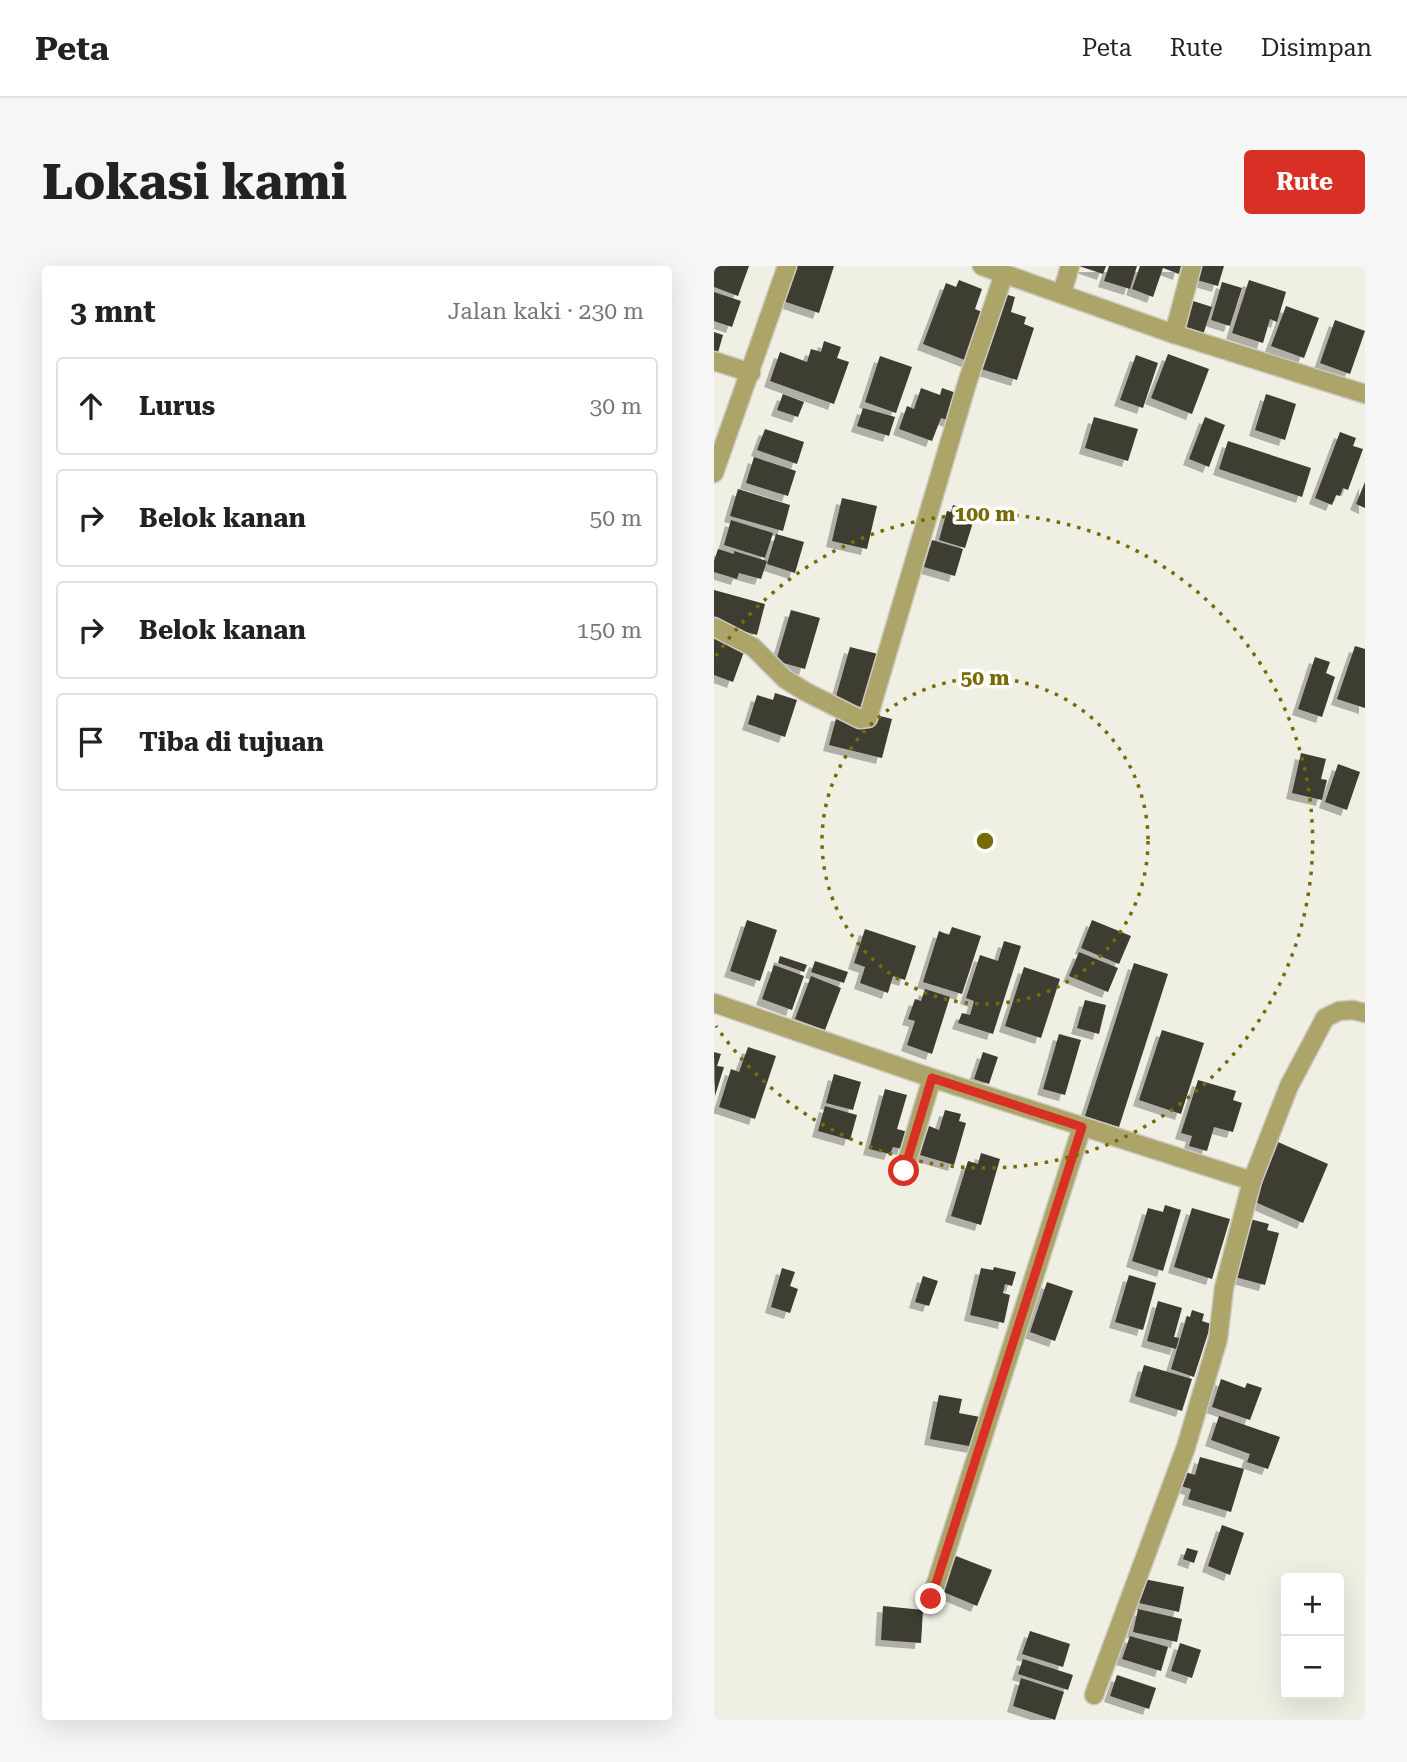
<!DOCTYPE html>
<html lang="id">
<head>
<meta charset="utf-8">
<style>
  body { margin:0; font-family:"Roboto Serif",serif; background:#f6f6f6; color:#222 }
  .controls { position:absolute; right:21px; bottom:21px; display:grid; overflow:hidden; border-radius:7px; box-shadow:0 7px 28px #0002 }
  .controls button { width:63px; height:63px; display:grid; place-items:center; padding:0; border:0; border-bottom:2px solid #e0e0e0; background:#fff; color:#222; font:35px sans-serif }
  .stop { position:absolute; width:21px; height:21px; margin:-16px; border:5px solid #d93025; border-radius:50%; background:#fff }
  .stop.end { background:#d93025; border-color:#fff; box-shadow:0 2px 7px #0008 }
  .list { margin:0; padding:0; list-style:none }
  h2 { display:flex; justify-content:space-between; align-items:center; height:91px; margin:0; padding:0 28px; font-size:30px }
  h2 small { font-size:23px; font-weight:400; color:#767676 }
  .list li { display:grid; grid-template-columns:46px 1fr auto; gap:21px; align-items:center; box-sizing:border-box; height:98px; margin:0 14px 14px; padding:0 14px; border:2px solid #e0e0e0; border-radius:7px }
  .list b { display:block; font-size:26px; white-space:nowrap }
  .list em { font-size:23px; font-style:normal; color:#767676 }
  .icon { flex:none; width:38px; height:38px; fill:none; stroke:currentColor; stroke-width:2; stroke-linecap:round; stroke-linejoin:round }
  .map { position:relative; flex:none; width:651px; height:1454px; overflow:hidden; border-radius:7px }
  header { display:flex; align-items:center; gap:42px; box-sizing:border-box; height:98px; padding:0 35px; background:#fff; border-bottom:2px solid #e0e0e0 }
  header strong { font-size:33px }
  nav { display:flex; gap:38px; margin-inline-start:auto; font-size:24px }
  .intro { display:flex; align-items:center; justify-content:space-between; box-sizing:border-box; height:168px; padding:0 42px }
  h1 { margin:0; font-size:49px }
  .button { padding:18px 32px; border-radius:7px; background:#d93025; color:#fff; font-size:24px; font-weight:700 }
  main { display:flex; gap:42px; padding:0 42px }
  aside { flex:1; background:#fff; border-radius:7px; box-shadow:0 7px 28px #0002 }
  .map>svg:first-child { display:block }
</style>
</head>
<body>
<header>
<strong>Peta</strong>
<nav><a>Peta</a><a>Rute</a><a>Disimpan</a></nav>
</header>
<div class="intro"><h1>Lokasi kami</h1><a class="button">Rute</a></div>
<main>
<aside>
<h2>3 mnt<small>Jalan kaki · 230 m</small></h2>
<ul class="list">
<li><svg class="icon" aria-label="ahead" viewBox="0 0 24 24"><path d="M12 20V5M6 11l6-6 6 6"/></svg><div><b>Lurus</b></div><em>30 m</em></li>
<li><svg class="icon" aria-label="right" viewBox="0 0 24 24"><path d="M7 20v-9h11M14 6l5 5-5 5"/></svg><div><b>Belok kanan</b></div><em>50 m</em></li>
<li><svg class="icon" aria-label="right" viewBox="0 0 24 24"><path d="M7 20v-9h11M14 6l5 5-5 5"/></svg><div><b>Belok kanan</b></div><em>150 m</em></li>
<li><svg class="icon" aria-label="arrive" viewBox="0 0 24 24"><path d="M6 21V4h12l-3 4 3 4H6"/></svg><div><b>Tiba di tujuan</b></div></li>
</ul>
</aside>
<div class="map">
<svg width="651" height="1454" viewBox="0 0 651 1454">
  <defs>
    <filter id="shadow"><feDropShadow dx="-6" dy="6" stdDeviation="0" flood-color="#0004"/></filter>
  </defs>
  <rect width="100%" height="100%" fill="#f0efe4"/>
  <g fill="#3d3c33" filter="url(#shadow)">
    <polygon points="0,0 35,0 24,30 0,21"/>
    <polygon points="79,0 120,0 105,47 69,35"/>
    <polygon points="365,0 392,0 389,8"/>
    <polygon points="395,0 423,0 416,23 390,15"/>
    <polygon points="426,0 467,0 465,8 449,2 439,31 418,23"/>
    <polygon points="487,0 510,0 504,20 483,14"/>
    <polygon points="245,14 268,23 261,43 273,48 256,96 209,78 232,17 242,21"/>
    <polygon points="535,14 572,26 563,56 556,53 549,77 518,67"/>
    <polygon points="508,16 528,22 516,60 497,54"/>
    <polygon points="0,26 27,35 18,61 0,55"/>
    <polygon points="287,27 301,31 297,46 312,51 310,58 320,62 303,114 264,102"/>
    <polygon points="476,34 498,41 489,69 467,62"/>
    <polygon points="572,40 605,52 590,92 557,80"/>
    <polygon points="621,54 651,65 636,108 606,97"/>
    <polygon points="0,66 9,69 1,97 0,97"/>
    <polygon points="110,75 127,81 123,92 135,96 120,138 56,115 66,86 93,96 97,83 107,86"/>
    <polygon points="454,88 495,103 478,148 437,132"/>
    <polygon points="422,89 444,97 429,142 406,134"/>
    <polygon points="166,90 198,101 182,147 151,136"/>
    <polygon points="207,122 226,129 228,122 245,128 236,155 227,152 218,175 185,163 193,140 200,143"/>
    <polygon points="69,128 90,136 84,151 63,144"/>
    <polygon points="552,128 582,138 571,174 541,164"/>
    <polygon points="149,142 181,151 175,170 143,160"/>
    <polygon points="380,151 424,163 414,195 371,182"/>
    <polygon points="491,151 511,159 495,201 475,193"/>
    <polygon points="51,163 90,176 83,198 43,184"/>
    <polygon points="626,166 642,172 639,180 649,183 634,224 629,222 626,230 622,229 618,239 601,232"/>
    <polygon points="514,175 597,202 588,231 505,203"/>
    <polygon points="40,191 82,205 74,230 32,217"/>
    <polygon points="651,216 651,242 642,238"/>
    <polygon points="24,223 76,239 69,265 16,250"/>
    <polygon points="128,232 163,240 153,283 118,275"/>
    <polygon points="239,239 255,244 252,251 260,253 251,282 225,274 233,245 237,246"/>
    <polygon points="17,254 59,267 51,292 10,279"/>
    <polygon points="62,268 90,276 81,307 53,298"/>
    <polygon points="218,274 249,283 241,310 210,301"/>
    <polygon points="4,283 20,288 20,285 53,295 47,313 25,307 23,313 0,306 0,295"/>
    <polygon points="0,324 51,338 43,369 0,357"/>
    <polygon points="77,344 106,352 91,403 62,395"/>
    <polygon points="0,372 31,383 19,416 0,409"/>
    <polygon points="641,380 651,383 651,442 623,433"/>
    <polygon points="136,381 164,388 150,442 121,434"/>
    <polygon points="601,391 616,396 612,407 621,411 608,451 584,443"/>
    <polygon points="61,427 83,434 71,471 34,458 43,429 59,434"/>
    <polygon points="123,449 162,449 178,453 168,492 115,479"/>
    <polygon points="587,487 612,493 607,513 613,514 608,534 578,527"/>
    <polygon points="624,498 646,506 633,544 611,536"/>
    <polygon points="33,654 63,664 46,715 16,705"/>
    <polygon points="378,654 417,670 405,698 367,682"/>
    <polygon points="238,661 267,670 248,728 209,716 225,665 235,669"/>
    <polygon points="151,663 202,680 191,714 179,710 174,727 146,717 151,701 140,697"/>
    <polygon points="290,675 307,680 279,768 244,757 248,747 256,749 260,735 252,732 266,689 284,695"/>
    <polygon points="365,686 404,702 394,726 355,710"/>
    <polygon points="66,690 93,699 90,706 64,697"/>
    <polygon points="101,695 134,706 130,717 97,706"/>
    <polygon points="420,697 454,708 405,861 371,850"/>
    <polygon points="60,699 90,710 78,744 48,733"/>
    <polygon points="310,701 346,713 327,772 291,760"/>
    <polygon points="97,710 127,722 111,764 81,753"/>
    <polygon points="211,723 236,731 218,788 193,779 201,755 194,753 201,733 207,735"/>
    <polygon points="371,734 392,739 385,768 363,762"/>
    <polygon points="448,764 490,777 467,848 425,834"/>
    <polygon points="345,768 367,774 351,829 329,823"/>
    <polygon points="34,781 62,790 41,853 5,841 17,803 25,806"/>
    <polygon points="0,786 7,788 3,800 10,801 1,830"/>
    <polygon points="269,786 284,791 275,818 260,813"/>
    <polygon points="120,808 147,816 139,844 112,837"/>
    <polygon points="484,814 522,825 519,834 528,837 519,866 500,861 493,885 475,880 478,870 467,867"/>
    <polygon points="171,823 193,829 183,863 194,866 189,883 179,881 176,888 155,883"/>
    <polygon points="111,840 143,849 136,874 104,865"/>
    <polygon points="231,844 247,848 245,855 252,857 240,899 206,889 215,860 225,864"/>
    <polygon points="564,876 614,898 589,957 539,935"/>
    <polygon points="267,887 286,893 267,959 237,950 254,895 264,898"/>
    <polygon points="451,939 467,944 449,1005 418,995 434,942 449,946"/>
    <polygon points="478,942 516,953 498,1013 460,1001"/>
    <polygon points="536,953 555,958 553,964 565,967 551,1019 521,1011"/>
    <polygon points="280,1001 302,1006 298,1020 291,1018 289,1027 296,1029 290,1057 256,1049 267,1002 279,1004"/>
    <polygon points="68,1002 81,1006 76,1020 84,1023 76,1047 57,1041"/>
    <polygon points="415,1009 442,1017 429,1064 401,1056"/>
    <polygon points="209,1010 224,1015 215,1040 201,1036"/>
    <polygon points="333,1016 359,1025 341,1075 316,1066"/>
    <polygon points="444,1035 468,1042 460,1071 465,1072 462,1083 433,1075"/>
    <polygon points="478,1044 490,1048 488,1055 497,1058 480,1111 457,1103 473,1050 476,1051"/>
    <polygon points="430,1099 478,1113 468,1145 421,1130"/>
    <polygon points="507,1113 531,1122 533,1117 548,1122 536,1154 498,1141"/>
    <polygon points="225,1129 248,1133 245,1147 266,1151 260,1181 216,1173"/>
    <polygon points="505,1150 566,1171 554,1203 533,1196 536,1188 497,1174"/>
    <polygon points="486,1191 530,1203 517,1246 474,1233 477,1223 467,1220 471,1206 481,1209"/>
    <polygon points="508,1259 530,1267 516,1309 494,1300"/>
    <polygon points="473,1282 484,1285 480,1297 469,1293"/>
    <polygon points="242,1290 278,1304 263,1340 227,1325"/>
    <polygon points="430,1313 470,1321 465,1346 425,1337"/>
    <polygon points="169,1340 209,1344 207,1377 167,1374"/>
    <polygon points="424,1343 468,1353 463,1376 419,1366"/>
    <polygon points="316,1365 356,1378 349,1401 308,1388"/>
    <polygon points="416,1370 454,1381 447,1405 408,1393"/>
    <polygon points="466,1377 487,1384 478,1412 457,1405"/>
    <polygon points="309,1393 359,1409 354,1424 304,1408"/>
    <polygon points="403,1409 442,1422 435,1443 396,1430"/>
    <polygon points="307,1412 350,1426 341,1454 299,1440"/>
  </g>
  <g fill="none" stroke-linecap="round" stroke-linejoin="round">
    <defs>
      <g id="minor">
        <polyline points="268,0 460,68 651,128"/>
        <polyline points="348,27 356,0"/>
        <polyline points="460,68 478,0"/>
        <polyline points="0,95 37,107"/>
        <polyline points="0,207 73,0"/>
        <polyline points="0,361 39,381 71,413 92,426 146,453 154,452 254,114 290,8"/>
        <polyline points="0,737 218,812 538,915 575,820 611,752 625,745 639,744 651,747"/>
        <polyline points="190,905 218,812"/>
        <polyline points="217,1333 368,861"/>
        <polyline points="380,1429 472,1181 504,1073 510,1022 538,915"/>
      </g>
    </defs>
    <use href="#minor" stroke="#cbcac0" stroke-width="21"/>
    <use href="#minor" stroke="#ada46a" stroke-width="18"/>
  </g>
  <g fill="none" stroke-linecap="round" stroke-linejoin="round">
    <polyline stroke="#d93025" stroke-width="9" points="190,905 218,812 368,861 217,1333"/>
  </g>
  <g fill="none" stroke="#776b04" stroke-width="3.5" stroke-dasharray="3.5 7">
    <circle cx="271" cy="575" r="163"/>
    <path d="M2 390A327 327 0 1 1 2 760"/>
  </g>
  <circle cx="271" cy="575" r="10" fill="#776b04" stroke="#fff" stroke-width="3.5"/>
  <g font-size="21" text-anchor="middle" font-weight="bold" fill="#776b04" stroke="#fff" stroke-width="7" stroke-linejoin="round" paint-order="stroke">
    <text x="271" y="255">100 m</text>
    <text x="271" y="419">50 m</text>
  </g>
</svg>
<div class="controls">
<button>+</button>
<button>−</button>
</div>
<div class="stop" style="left:190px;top:905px"></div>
<div class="stop end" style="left:217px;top:1333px"></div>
</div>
</main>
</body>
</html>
